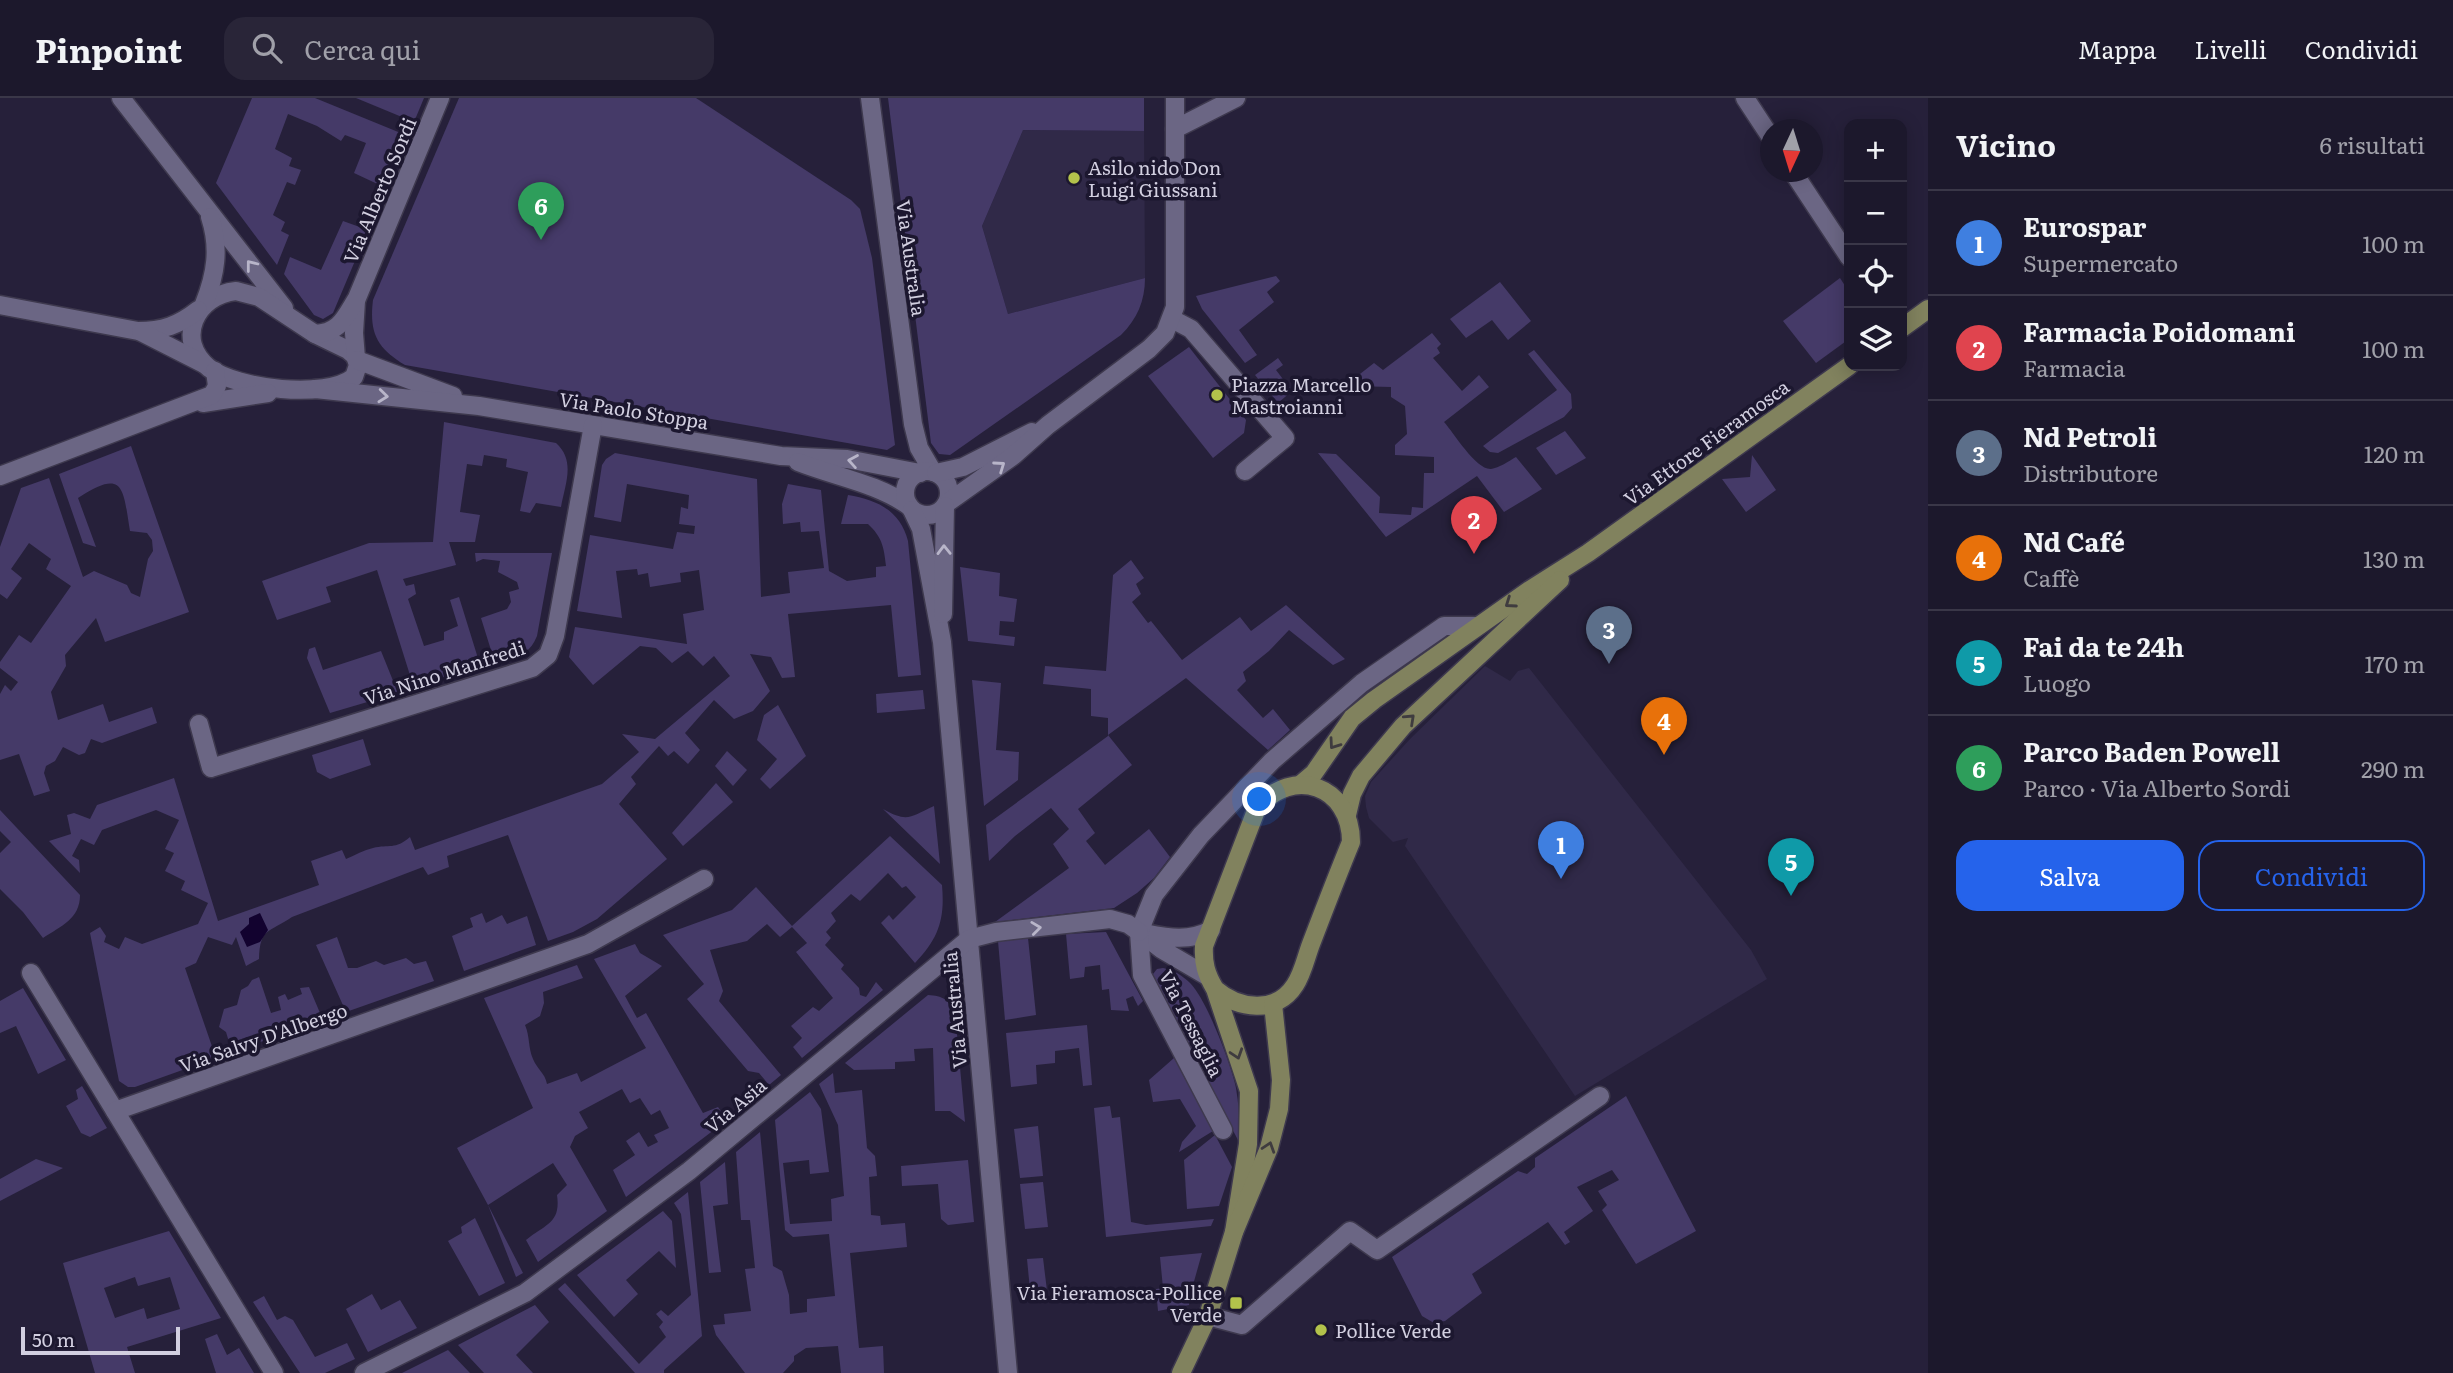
<!DOCTYPE html>
<html lang="it">
<head>
<meta charset="utf-8">
<style>
  body { margin:0; font-family:Literata,serif; background:#292538; color:#f1f3f6 }
  .controls { position:absolute; right:21px; top:21px; display:grid; overflow:hidden; border-radius:14px; box-shadow:0 4px 18px #0003 }
  .controls button { width:63px; height:63px; display:grid; place-items:center; padding:0; border:0; border-bottom:2px solid #3a3748; background:#1c182c; color:#f1f3f6; font:35px sans-serif }
  .compass { position:absolute; left:1760px; top:21px; width:63px; height:63px; border-radius:50%; background:#1c182c; box-shadow:0 4px 18px #0003; rotate:184deg }
  .scale { position:absolute; left:21px; bottom:18px; width:159px; box-sizing:border-box; padding-left:7px; border:4px solid #d2cfe0; border-top:0; font-size:19px; line-height:24px; white-space:nowrap; color:#d2cfe0; -webkit-text-stroke:5px #1c172f; paint-order:stroke }
  .you { position:absolute; left:1260px; top:702px; width:24px; height:24px; margin:-18px; border:5px solid #fff; border-radius:50%; background:#1a73e8; box-shadow:0 0 0 10px #1a73e833 }
  .badge { display:grid; place-items:center; width:46px; height:46px; border-radius:50%; background:#2563eb; color:#fff; font-size:23px; font-weight:700 }
  .pin { position:absolute; translate:-50% -58px; filter:drop-shadow(0 2px 4px #0008) }
  .pin::after { content:''; position:absolute; top:37px; width:24px; height:21px; background:inherit; clip-path:polygon(0 0,100% 0,50% 100%) }
  .list { margin:0; padding:0; list-style:none }
  h2 { display:flex; justify-content:space-between; align-items:center; height:91px; margin:0; padding:0 28px; font-size:30px }
  h2 small { font-size:23px; font-weight:400; color:#a0a0a9 }
  .list li { display:grid; grid-template-columns:46px 1fr auto; gap:21px; align-items:center; box-sizing:border-box; height:105px; padding:0 28px; border-top:2px solid #3a3748 }
  .list b { display:block; font-size:26px; white-space:nowrap }
  .list p { margin:0; font-size:23px; white-space:nowrap; color:#a0a0a9 }
  .list em { font-size:23px; font-style:normal; color:#a0a0a9 }
  .actions { display:flex; gap:14px; padding:21px 28px }
  .actions a { flex:1; padding:16px 0; border:2px solid #2563eb; border-radius:21px; text-align:center; font-size:24px; color:#2563eb }
  .actions .main { background:#2563eb; color:#fff }
  .icon { flex:none; width:38px; height:38px; fill:none; stroke:currentColor; stroke-width:2; stroke-linecap:round; stroke-linejoin:round }
  .map { position:relative; flex:none; width:1928px; height:1275px; overflow:hidden }
  header { display:flex; align-items:center; gap:42px; box-sizing:border-box; height:98px; padding:0 35px; background:#1c182c; border-bottom:2px solid #3a3748 }
  header strong { font-size:33px }
  nav { display:flex; gap:38px; margin-inline-start:auto; font-size:24px }
  .search { width:490px; height:63px; background:#292538; display:flex; align-items:center; gap:18px; box-sizing:border-box; padding:0 24px; border-radius:21px; color:#a0a0a9; font-size:26px }
  main { display:flex }
  aside { flex:1; background:#1c182c }
  .map>svg:first-child { display:block }
</style>
</head>
<body>
<header>
<strong>Pinpoint</strong>
<div class="search"><svg class="icon" aria-label="search" viewBox="0 0 24 24"><circle cx="10" cy="10" r="6"/><path d="M15 15l6 6"/></svg>Cerca qui</div>
<nav><a>Mappa</a><a>Livelli</a><a>Condividi</a></nav>
</header>
<main>
<div class="map">
<svg width="1928" height="1275" viewBox="0 0 1928 1275">
  <rect width="100%" height="100%" fill="#26203a"/>
  <g fill="#302948">
    <polygon points="1023,32 1144,33 1145,180 1008,216 982,128"/>
    <polygon points="1485,568 1510,583 1518,573 1529,570 1751,852 1767,881 1575,998 1405,748 1408,740 1393,744 1369,720 1366,709 1365,698 1371,684 1410,641"/>
  </g>
  <g fill="#453a68" fill-rule="evenodd">
    <polygon points="252,0 315,0 408,38 386,90 354,75 366,45 345,37 341,43 317,28 288,16 275,51 292,60 289,68 301,72 295,87 287,84 273,117 285,124 281,133 289,137 277,167 216,85"/>
    <polygon points="356,0 424,0 414,24"/>
    <path d="M459,0H696L851,102L860,111L872,160L895,347L887,352L405,267C377,250 369,235 373,202Z"/>
    <path d="M888,0H1144V33L1023,32L982,128L1008,216L1145,180C1145,203 1137,221 1121,237L950,357L939,356L931,345Z"/>
    <polygon points="343,123 368,132 333,215 323,221 314,217 284,176 290,159 321,172"/>
    <polygon points="1276,178 1280,183 1267,194 1274,204 1239,232 1257,257 1245,265 1202,211 1196,198"/>
    <polygon points="1840,180 1849,194 1849,241 1816,265 1783,223"/>
    <polygon points="1500,184 1531,223 1508,242 1492,222 1466,240 1450,221"/>
    <path d="M1432,235L1441,246L1437,250L1440,255L1433,260L1462,293L1479,277L1489,289L1444,324C1454,335 1476,372 1491,371C1499,370 1509,363 1516,359L1542,391L1504,414L1477,378L1386,439L1318,355L1336,356L1380,399L1379,415L1411,417L1412,409L1423,410L1424,375H1434V359L1395,357V347L1407,336L1405,308L1391,299V289L1352,288L1351,296L1337,294L1374,265L1383,272Z"/>
    <polygon points="1189,249 1246,322 1244,335 1213,360 1148,278"/>
    <polygon points="1534,252 1571,296 1572,310 1564,319 1498,355 1490,354 1483,348 1557,292 1528,256"/>
    <polygon points="1278,260 1283,267 1276,272 1292,293 1278,305 1255,277"/>
    <path d="M444,324L556,345C576,363 565,386 561,409L536,405L530,415L520,413L528,374L506,369L507,361L484,357L482,368L467,366L460,414L480,417L475,444H449L456,467L403,481L406,488L414,486L416,496L408,501L424,548L444,542V534L458,528L450,502L459,499L481,570L414,590L377,472L326,489L331,504L277,522L262,483L369,445L433,444Z"/>
    <polygon points="1565,333 1586,360 1556,377 1536,350"/>
    <path d="M131,348L189,514L105,544L96,520L65,557L66,568L51,594L58,622L103,606L109,624L152,609L157,625L102,645L91,641L85,655L79,657L63,649L55,663L46,668L44,675L50,693L34,698L19,656L0,662V596L5,587L11,593L18,584L0,570V564L19,537L31,545L71,488L46,471L51,461L29,445L11,471L22,480L7,501L0,496V449L21,390L49,380L83,479L94,473L127,487L131,495L140,499L148,461L153,453L152,442L147,435L130,433C123,391 125,369 78,400L96,449L83,445L59,376Z"/>
    <path d="M615,355L757,381L761,499L790,495L788,474L824,470L819,433L801,434L800,424L783,426L782,406L788,386L821,392L829,473L847,483L876,479V469L886,468C884,449 882,439 868,426H841L848,397C877,402 900,412 908,443L921,577L898,579L891,507L788,516L795,579L782,580L771,559L750,556L770,593L753,613L734,621L714,602L685,635L700,652L688,666L674,653L668,658L659,648L631,679L636,686L619,706L667,761L597,821L573,834L548,843L508,737L447,758L449,769L428,777L423,769L292,819C269,835 260,829 259,861L246,868L236,839L232,847L208,839L196,865L185,870L216,960L135,989H128L119,983L90,835L100,829L106,838L104,844L119,851L125,839L142,846L198,826L208,805L181,792L185,783L165,773L174,755L165,751L179,722L156,712L102,732L94,747L81,741L72,758L79,762L80,775L49,743L71,736L67,717L74,715L90,721L97,707L174,680L218,823L319,787L311,763L342,752L346,761C355,757 364,752 373,750C389,746 395,752 410,739L415,752L602,686L639,654L622,636L655,641L730,578L714,558L703,568L688,553L672,565L656,550L640,548L593,587L569,559L575,529L687,546L683,516L704,512L699,472L680,475L681,484L650,489L648,475L638,477L637,471L616,473L622,520L577,513L590,437L673,451L677,434L694,436L695,428L679,426L681,409L688,411L689,397L627,386L621,424L594,419L602,367L606,361Z"/>
    <polygon points="1752,357 1776,392 1746,414 1722,381 1750,379"/>
    <path d="M475,455H552L537,538C529,558 515,560 495,565L481,520L507,511L511,504L509,494L519,491L517,484L498,474L500,463L483,461L476,464Z"/>
    <polygon points="1131,462 1144,480 1136,486 1141,496 1132,504 1148,525 1151,523 1182,562 1240,519 1251,533 1286,507 1345,561 1333,567 1289,532 1269,553 1243,574 1246,583 1237,592 1263,620 1273,611 1290,632 1268,652 1186,580 1108,637 1132,667 1078,711 1095,735 1086,743 1105,767 1149,731 1170,759 1154,780 1137,795 1114,810 995,824 1069,770 1053,746 1069,731 1051,710 1015,738 989,763 986,727 1108,638 1108,620 1091,618 1091,591 1043,586 1045,568 1106,573 1113,477"/>
    <polygon points="960,469 1000,475 999,498 1017,501 1014,524 1000,523 999,537 1015,539 1014,548 968,543"/>
    <polygon points="315,549 323,572 381,553 398,595 330,615 307,560 309,551"/>
    <polygon points="972,582 1001,585 996,652 1019,654 1018,682 984,708"/>
    <polygon points="923,592 925,611 877,615 876,596"/>
    <polygon points="778,607 806,658 770,691 760,681 777,661 757,642 764,617"/>
    <polygon points="363,641 371,667 330,681 317,674 312,657"/>
    <polygon points="727,653 747,672 733,688 715,668"/>
    <polygon points="716,685 733,704 683,748 672,735"/>
    <path d="M934,708L940,766L883,711C908,725 910,719 934,708Z"/>
    <path d="M0,712L80,797C80,821 61,828 43,840L23,814L0,791V755L11,744L0,733Z"/>
    <path d="M890,738L942,787C945,821 939,840 915,865L881,825L889,817L893,822L916,799L906,788L902,790L888,775L860,803L851,796L831,815L836,823L826,834L831,840L825,847L844,867L841,871L859,890L860,897L866,899L876,884L883,892L802,960L793,949L802,940L791,928L813,909L819,913L833,900L796,854L807,845L792,829L780,839L767,826L747,843L710,852L723,893L719,903L781,977L769,987L759,975L748,973L687,901L704,886L663,837L732,812L756,789L792,828Z"/>
    <polygon points="482,815 486,825 502,817 507,826 527,818 536,847 464,873 452,838 473,829 470,820"/>
    <polygon points="1106,834 1143,903 1138,908 1133,898 1126,901 1129,913 1111,912 1109,891 1102,892 1100,867 1085,869 1084,879 1070,881 1066,836"/>
    <polygon points="337,839 348,870 357,870 376,863 384,867 406,860 414,866 426,863 434,883 346,914 316,847"/>
    <polygon points="1028,840 1036,917 1005,922 998,843"/>
    <path d="M635,846L640,855L662,868L625,898L637,920L646,915L703,1015L718,1009L727,1022L626,1099L613,1072L635,1057L626,1043L639,1034L648,1049L658,1044L654,1037L669,1030L660,1012L651,1017L640,1000L630,1005L622,991L579,1014L588,1030L575,1038L570,1049L607,1113L538,1164L526,1142C546,1126 561,1125 557,1097L567,1087L553,1065L488,1107L523,1175L516,1179L488,1107L457,1050L533,1010L484,900L577,867L583,880L543,894L544,905L540,918L525,927C530,938 528,950 533,961C537,971 545,975 547,986L577,975L581,984L646,950L594,861Z"/>
    <path d="M1163,870C1174,872 1183,878 1191,886C1207,903 1231,966 1236,990C1239,1008 1240,1026 1239,1044L1154,881L1153,876L1157,871Z"/>
    <polygon points="259,879 271,915 281,912 278,899 285,896 288,902 302,896 300,890 309,889 323,922 232,954 226,934 219,929 224,911 237,907 241,892 248,888 252,882"/>
    <polygon points="23,890 66,962 38,976 16,928 0,935 0,903"/>
    <path d="M928,897C943,898 948,901 955,914L965,1024L950,1013H935L933,950L914,951L915,963L895,964V971L854,972L845,965Z"/>
    <polygon points="1087,927 1092,987 1083,988 1079,950 1055,953 1055,965 1036,967 1037,986 1011,989 1006,935"/>
    <polygon points="1174,960 1213,1033 1179,1054 1182,1044 1196,1028 1180,1001 1153,1004 1149,982"/>
    <polygon points="833,975 835,995 862,992 867,1050 875,1058 877,1078 869,1079 871,1117 880,1118 881,1127 905,1125 907,1149 850,1155 859,1250 883,1248 884,1275 841,1275 838,1248 806,1250 794,1258 794,1263 783,1275 745,1275 716,1237 713,1227 725,1226 724,1216 751,1213 745,1171 755,1170 750,1122 741,1122 736,1054 760,1034 773,1168 782,1173 789,1197 790,1216 807,1214 807,1201 835,1198 829,1136 793,1139 785,1132 775,1022 810,994 821,1011 829,1074 810,1076 809,1062 783,1065 790,1126 832,1123 831,1101 844,1098 838,1027 819,986"/>
    <polygon points="82,988 107,1030 90,1039 81,1035 66,1008 78,1001 76,992"/>
    <polygon points="1626,998 1696,1133 1636,1166 1602,1112 1607,1107 1598,1093 1619,1082 1612,1072 1577,1089 1593,1113 1564,1134 1570,1144 1565,1147 1548,1124 1472,1176 1482,1195 1445,1223 1434,1225 1422,1218 1392,1159 1518,1073 1527,1076 1535,1069 1535,1060"/>
    <polygon points="1110,1008 1112,1020 1120,1019 1131,1124 1146,1127 1214,1121 1211,1128 1106,1139 1094,1010"/>
    <polygon points="1038,1028 1043,1078 1020,1080 1014,1031"/>
    <polygon points="1215,1037 1232,1069 1219,1108 1187,1111 1184,1062"/>
    <polygon points="36,1061 63,1070 0,1103 0,1081"/>
    <polygon points="968,1062 974,1124 948,1127 941,1121 938,1086 902,1088 901,1068"/>
    <polygon points="725,1064 728,1106 713,1108 721,1174 709,1175 700,1084"/>
    <polygon points="1043,1084 1048,1129 1025,1131 1020,1086"/>
    <polygon points="688,1094 702,1238 664,1272 664,1275 635,1275 558,1191 565,1185 639,1266 666,1239 659,1229 663,1224 656,1216 661,1212 668,1218 691,1197 681,1116 674,1105"/>
    <polygon points="663,1113 672,1123 676,1170 659,1153 626,1182 638,1196 614,1219 577,1177"/>
    <polygon points="475,1120 505,1185 479,1198 448,1143 462,1135 461,1129"/>
    <path d="M169,1133L221,1220L127,1249L135,1275H95L63,1165ZM135,1179L138,1188L170,1179L180,1211L147,1221L144,1210L115,1220L104,1190Z"/>
    <polygon points="1202,1155 1193,1187 1189,1207 1158,1213 1156,1191 1163,1190 1160,1159"/>
    <polygon points="1043,1160 1048,1201 1031,1202 1027,1161"/>
    <polygon points="372,1196 381,1212 400,1202 417,1230 368,1254 346,1211"/>
    <polygon points="264,1198 277,1222 285,1218 293,1222 315,1259 347,1245 355,1261 325,1275 300,1275 253,1204"/>
    <polygon points="535,1207 549,1224 516,1257 533,1275 484,1275 458,1247"/>
    <polygon points="217,1236 227,1257 239,1250 254,1275 216,1275 205,1241"/>
    <polygon points="448,1252 470,1275 402,1275"/>
  </g>
  <polygon fill="#12022f" points="260,815 268,832 260,844 247,849 240,834 249,826 249,820"/>
  <g fill="none" stroke-linecap="round" stroke-linejoin="round">
    <defs>
      <g id="street">
        <polyline points="121,0 284,210"/>
        <polyline points="870,0 913,326 919,350 933,374"/>
        <polyline points="1745,0 1770,38"/>
        <polyline points="1175,31 1236,0"/>
        <polyline points="1793,74 1849,159"/>
        <path d="M236,193L259,199L315,236L348,252L355,258L358,267L354,279C326,302 237,291 209,270C174,242 196,197 236,193Z"/>
        <polyline points="356,203 354,235 356,260"/>
        <path d="M204,206C216,176 220,150 210,119"/>
        <path d="M0,207L138,233C163,233 179,227 198,212"/>
        <polyline points="1172,221 1191,231 1285,340 1245,373"/>
        <polyline points="141,234 204,266"/>
        <path d="M315,236C340,235 345,219 357,200L440,0"/>
        <polyline points="357,262 453,298"/>
        <polyline points="315,291 479,308 781,358 847,361 920,375"/>
        <polyline points="203,305 268,295"/>
        <path d="M798,364C836,379 876,385 909,408"/>
        <circle cx="927" cy="395" r="22"/>
        <polyline points="936,375 963,369 1032,334"/>
        <polyline points="0,378 212,297 217,288 215,273"/>
        <polyline points="947,405 1013,358 1048,327 1149,251 1165,235 1175,209 1175,0"/>
        <polyline points="912,412 921,431 942,544 1008,1275"/>
        <polyline points="943,516 945,408"/>
        <polyline points="199,626 211,670 532,570 548,557 555,538 593,327"/>
        <polyline points="31,875 115,1013"/>
        <path d="M1207,878L1161,851L1139,834C1165,839 1187,845 1211,832"/>
        <polyline points="1223,1032 1142,877 1139,834 1154,797 1201,737 1272,663 1362,585 1444,528 1478,528"/>
        <polyline points="1208,1218 1242,1227 1350,1133 1377,1152 1600,998"/>
        <polyline points="274,1275 115,1013 588,846 704,781"/>
        <polyline points="364,1275 525,1195 689,1073 969,841 996,834 1110,821 1128,826 1139,834"/>
      </g>
      <g id="secondary">
        <polyline points="1902,230 1928,211"/>
        <polyline points="1301,686 1314,675 1352,620 1374,602 1528,493 1588,455 1849,268"/>
        <polyline points="1347,717 1352,696 1361,678 1403,628 1560,482"/>
        <path d="M1215,891C1238,911 1276,917 1295,887C1303,875 1306,859 1311,846C1324,812 1337,778 1351,744C1351,688 1293,667 1257,710L1204,848C1203,865 1206,876 1215,891L1249,993L1248,1046L1234,1134"/>
        <polyline points="1181,1275 1208,1218 1234,1134 1269,1050 1279,1011 1281,982 1273,906"/>
      </g>
    </defs>
    <use href="#street" stroke="#3e394e" stroke-width="21"/>
    <use href="#secondary" stroke="#3e394e" stroke-width="21"/>
    <use href="#street" stroke="#6b6684" stroke-width="18"/>
    <use href="#secondary" stroke="#81825e" stroke-width="18"/>
  </g>
  <defs><path id="oneway-chevron" d="M-2-3.5L2.5 0L-2 3.5" fill="none" stroke-width="1.6" stroke-linecap="round" stroke-linejoin="round" transform="scale(1.75)"/></defs>
  <g stroke="#b8b5c9">
    <use href="#oneway-chevron" transform="translate(251 167) rotate(-128)"/>
    <use href="#oneway-chevron" transform="translate(383 298) rotate(6)"/>
    <use href="#oneway-chevron" transform="translate(853 363) rotate(-170)"/>
    <use href="#oneway-chevron" transform="translate(1000 368) rotate(-35)"/>
    <use href="#oneway-chevron" transform="translate(944 452) rotate(-91)"/>
    <use href="#oneway-chevron" transform="translate(1036 830) rotate(-7)"/>
  </g>
  <g stroke="#3f3c3f">
    <use href="#oneway-chevron" transform="translate(1510 505) rotate(145)"/>
    <use href="#oneway-chevron" transform="translate(1410 621) rotate(-43)"/>
    <use href="#oneway-chevron" transform="translate(1334 646) rotate(125)"/>
    <use href="#oneway-chevron" transform="translate(1237 956) rotate(72)"/>
    <use href="#oneway-chevron" transform="translate(1269 1049) rotate(-72)"/>
  </g>
  <g fill="#b3c24b" stroke="#1c172f" stroke-width="2.5">
    <circle cx="1074" cy="80" r="7"/>
    <circle cx="1217" cy="297" r="7"/>
    <rect x="1229" y="1198" width="14" height="14" rx="3.5"/>
    <circle cx="1321" cy="1232" r="7"/>
  </g>
  <g text-anchor="middle" dominant-baseline="central" stroke-width="7" stroke-linejoin="round" paint-order="stroke">
    <g font-size="19" fill="#d2cfe0" stroke="#1c172f" text-anchor="start">
      <text x="1088" y="69">Asilo nido Don<tspan x="1088" dy="22">Luigi Giussani</tspan></text>
      <text x="1231" y="286">Piazza Marcello<tspan x="1231" dy="22">Mastroianni</tspan></text>
      <text x="1222" y="1194" text-anchor="end">Via Fieramosca-Pollice<tspan x="1222" dy="22">Verde</tspan></text>
      <text x="1335" y="1232">Pollice Verde</text>
    </g>
    <g font-size="19" fill="#d2cfe0" stroke="#1c172f">
      <text transform="translate(379 92) rotate(-67)">Via Alberto Sordi</text>
      <text transform="translate(912 160) rotate(82)">Via Australia</text>
      <text transform="translate(634 312) rotate(9)">Via Paolo Stoppa</text>
      <text transform="translate(1706 344) rotate(-36)">Via Ettore Fieramosca</text>
      <text transform="translate(444 574) rotate(-18)">Via Nino Manfredi</text>
      <text transform="translate(954 912) rotate(-95)">Via Australia</text>
      <text transform="translate(1192 925) rotate(63)">Via Tessaglia</text>
      <text transform="translate(263 939) rotate(-19)">Via Salvy D'Albergo</text>
      <text transform="translate(735 1007) rotate(-40)">Via Asia</text>
    </g>
  </g>
</svg>
<div class="controls">
<button>+</button>
<button>−</button>
<button><svg class="icon" aria-label="locate" viewBox="0 0 24 24"><circle cx="12" cy="12" r="6"/><path d="M12 2v4M12 18v4M2 12h4M18 12h4"/></svg></button>
<button><svg class="icon" aria-label="layers" viewBox="0 0 24 24"><path d="M12 4l9 5-9 5-9-5zM3 14l9 5 9-5"/></svg></button>
</div>
<svg class="compass" viewBox="-18 -18 36 36"><path d="M0-13l5 13h-10z" fill="#e53935"/><path d="M0 13l5-13h-10z" fill="#a0a0a9"/></svg>
<div class="scale">50 m</div>
<div class="you"></div>
<div class="pin badge" style="left:1561px;top:781px;background:#3f7fe0">1</div>
<div class="pin badge" style="left:1474px;top:456px;background:#e0444e">2</div>
<div class="pin badge" style="left:1609px;top:566px;background:#5c6f8a">3</div>
<div class="pin badge" style="left:1664px;top:657px;background:#e8710a">4</div>
<div class="pin badge" style="left:1791px;top:798px;background:#0f9aa8">5</div>
<div class="pin badge" style="left:541px;top:142px;background:#2e9e5b">6</div>
</div>
<aside>
<h2>Vicino<small>6 risultati</small></h2>
<ul class="list">
<li><span class="badge" style="background:#3f7fe0">1</span><div><b>Eurospar</b><p>Supermercato</p></div><em>100 m</em></li>
<li><span class="badge" style="background:#e0444e">2</span><div><b>Farmacia Poidomani</b><p>Farmacia</p></div><em>100 m</em></li>
<li><span class="badge" style="background:#5c6f8a">3</span><div><b>Nd Petroli</b><p>Distributore</p></div><em>120 m</em></li>
<li><span class="badge" style="background:#e8710a">4</span><div><b>Nd Café</b><p>Caffè</p></div><em>130 m</em></li>
<li><span class="badge" style="background:#0f9aa8">5</span><div><b>Fai da te 24h</b><p>Luogo</p></div><em>170 m</em></li>
<li><span class="badge" style="background:#2e9e5b">6</span><div><b>Parco Baden Powell</b><p>Parco · Via Alberto Sordi</p></div><em>290 m</em></li>
</ul>
<div class="actions"><a class="main">Salva</a><a>Condividi</a></div>
</aside>
</main>
</body>
</html>
